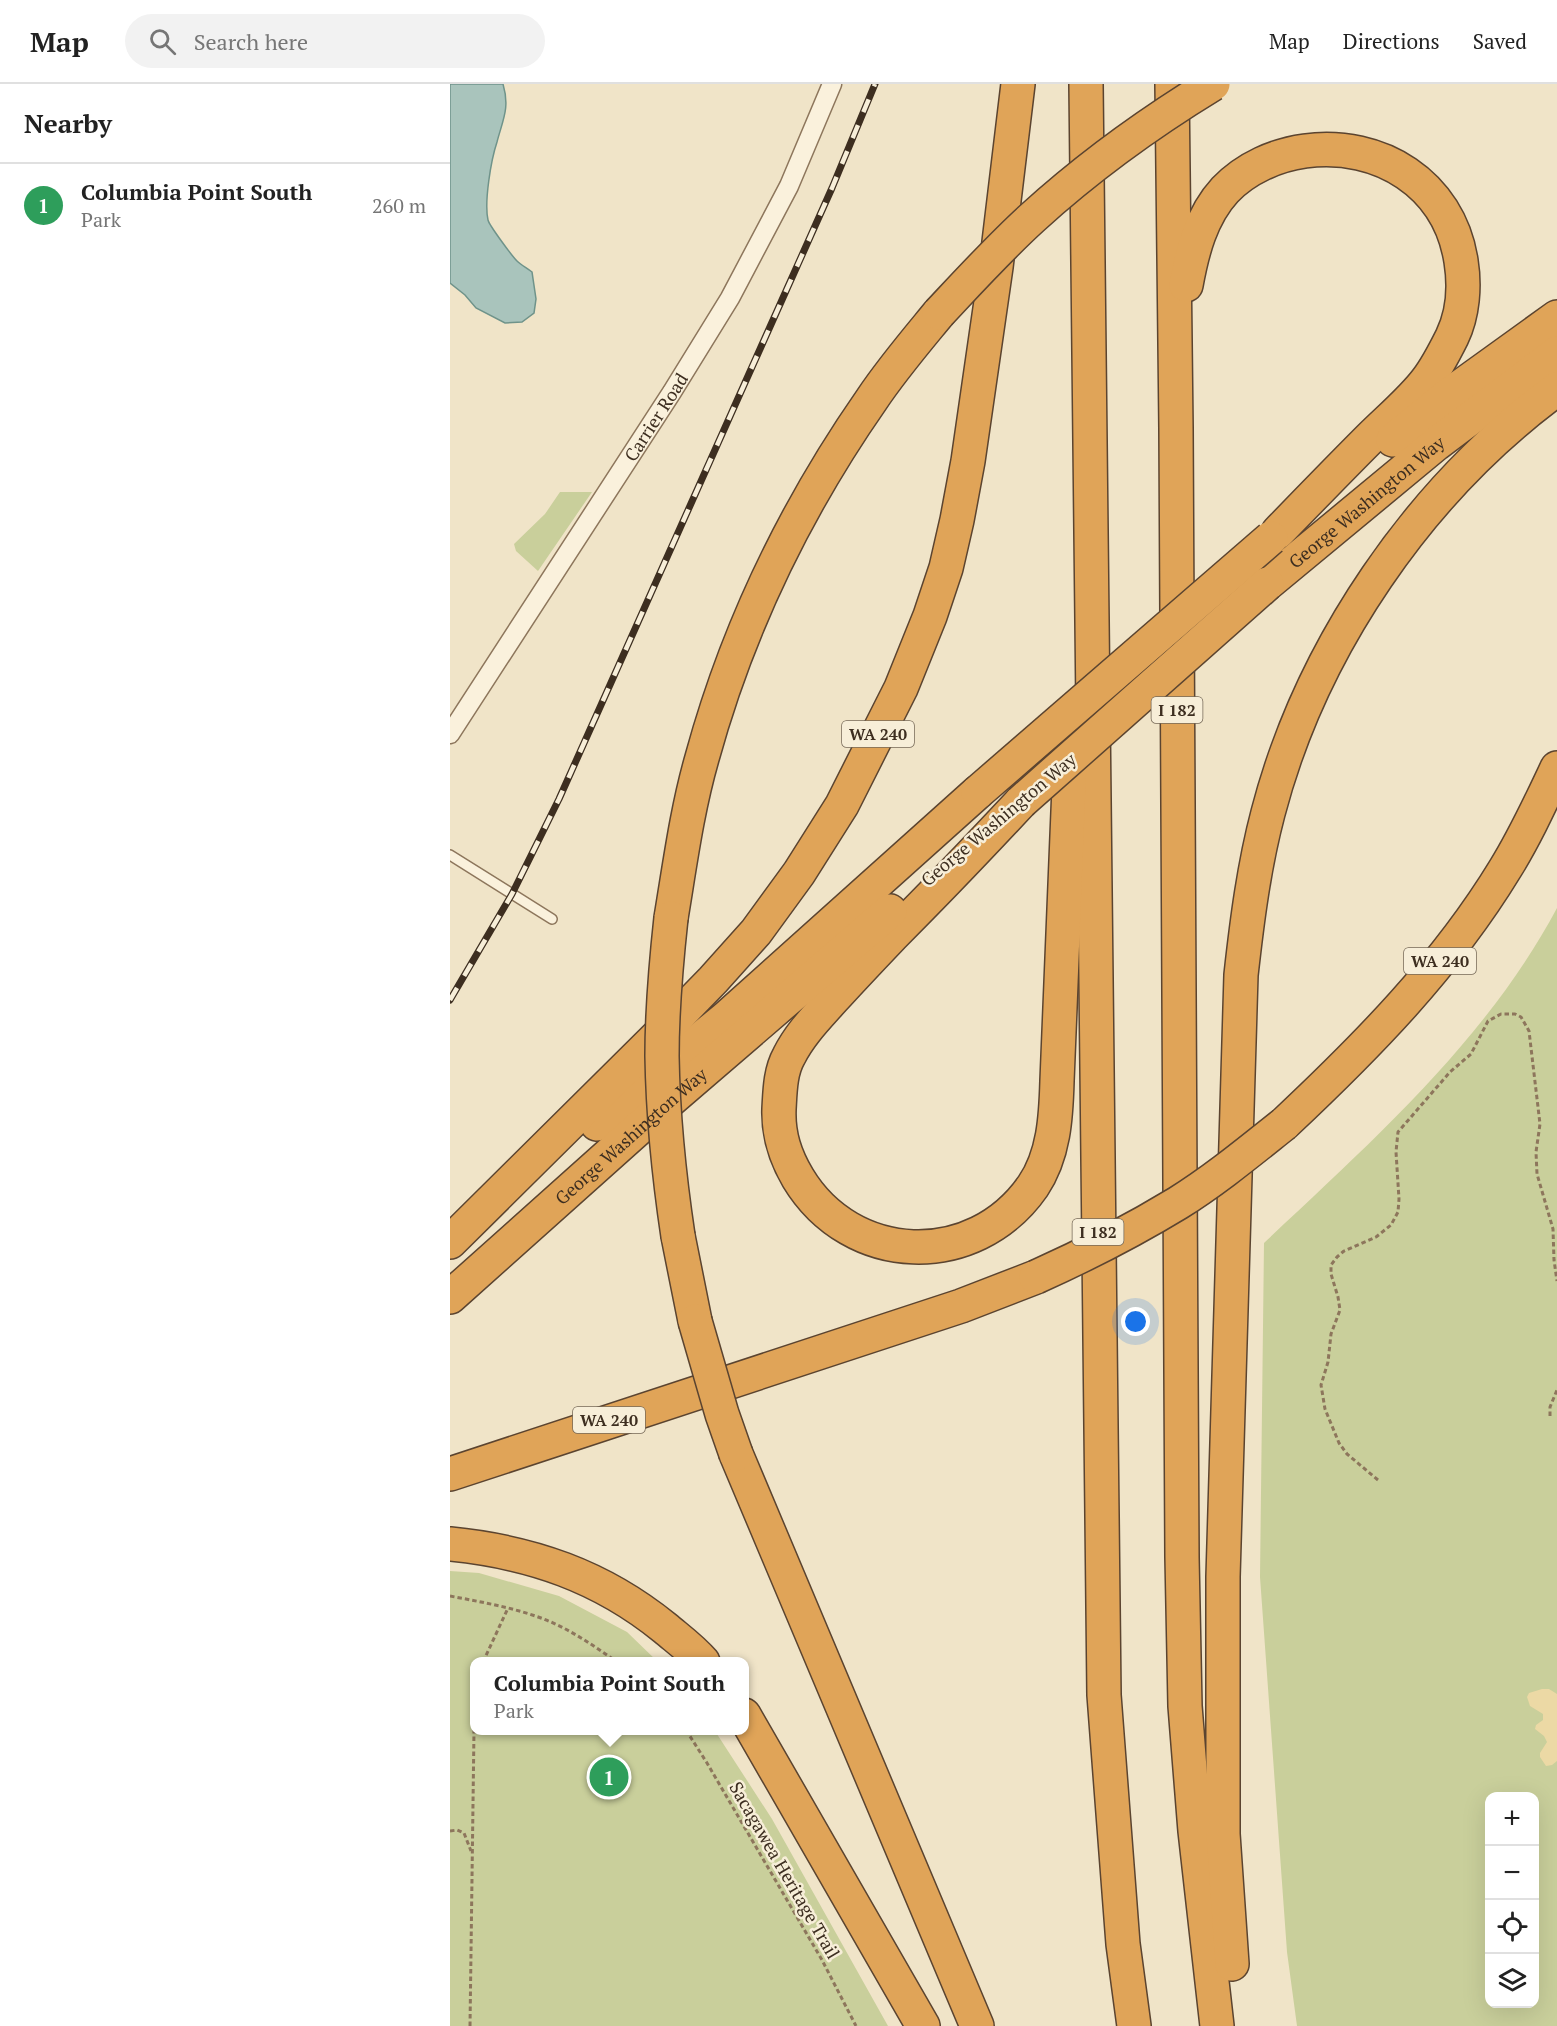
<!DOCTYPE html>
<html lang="en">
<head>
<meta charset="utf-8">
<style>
  body { margin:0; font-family:"PT Serif",serif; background:#f2f2f2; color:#222 }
  .controls { position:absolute; right:18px; bottom:18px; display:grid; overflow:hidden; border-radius:12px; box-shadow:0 6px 24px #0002 }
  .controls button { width:54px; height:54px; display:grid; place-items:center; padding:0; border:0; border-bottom:2px solid #e0e0e0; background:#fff; color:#222; font:30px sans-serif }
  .you { position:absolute; left:686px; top:1238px; width:21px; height:21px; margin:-15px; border:4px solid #fff; border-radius:50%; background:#1a73e8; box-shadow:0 0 0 9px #1a73e833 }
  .badge { display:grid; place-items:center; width:39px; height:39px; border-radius:50%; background:#ea580c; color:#fff; font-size:20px; font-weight:700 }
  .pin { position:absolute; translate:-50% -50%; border:3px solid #fff; box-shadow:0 2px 6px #0006 }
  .popup { position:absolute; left:20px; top:1573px; width:279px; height:78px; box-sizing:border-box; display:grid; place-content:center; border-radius:12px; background:#fff; filter:drop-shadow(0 2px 4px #0005); font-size:20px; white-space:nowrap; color:#767676 }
  .popup b { font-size:22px; color:#222 }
  .popup::after { content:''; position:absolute; left:50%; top:100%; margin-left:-12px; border:12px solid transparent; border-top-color:#fff }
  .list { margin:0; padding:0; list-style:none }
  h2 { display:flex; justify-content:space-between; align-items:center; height:78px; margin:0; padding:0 24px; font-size:26px }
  h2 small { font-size:20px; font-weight:400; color:#767676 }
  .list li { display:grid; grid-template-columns:39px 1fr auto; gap:18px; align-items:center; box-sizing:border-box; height:84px; padding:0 24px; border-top:2px solid #e0e0e0 }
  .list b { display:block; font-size:22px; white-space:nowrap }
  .list p { margin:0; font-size:20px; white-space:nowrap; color:#767676 }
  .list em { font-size:20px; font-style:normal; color:#767676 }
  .icon { flex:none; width:33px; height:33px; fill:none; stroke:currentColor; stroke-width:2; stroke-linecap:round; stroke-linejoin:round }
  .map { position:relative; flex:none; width:1107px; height:1942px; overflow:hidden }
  header { display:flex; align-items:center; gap:36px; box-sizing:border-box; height:84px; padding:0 30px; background:#fff; border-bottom:2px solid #e0e0e0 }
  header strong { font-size:28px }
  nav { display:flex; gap:33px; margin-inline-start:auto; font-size:21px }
  .search { width:420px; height:54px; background:#f2f2f2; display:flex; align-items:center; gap:15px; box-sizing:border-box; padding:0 21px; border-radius:33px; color:#767676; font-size:22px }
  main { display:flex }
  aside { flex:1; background:#fff }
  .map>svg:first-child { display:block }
</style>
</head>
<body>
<header>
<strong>Map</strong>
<div class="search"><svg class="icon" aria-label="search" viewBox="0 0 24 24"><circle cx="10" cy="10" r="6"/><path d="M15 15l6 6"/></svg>Search here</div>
<nav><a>Map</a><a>Directions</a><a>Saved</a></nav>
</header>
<main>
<aside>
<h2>Nearby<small></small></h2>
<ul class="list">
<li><span class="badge" style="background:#2e9e5b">1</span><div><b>Columbia Point South</b><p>Park</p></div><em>260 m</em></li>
</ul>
</aside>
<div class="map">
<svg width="1107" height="1942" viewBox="0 0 1107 1942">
  <rect width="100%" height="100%" fill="#f0e4c8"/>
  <g fill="#c9cf9b" fill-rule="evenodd">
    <polygon points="110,408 142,408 88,487 66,467 64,460 95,430"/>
    <path d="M1107,824V1942H847L837,1868L810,1493L814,1159C922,1057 1036,957 1107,824ZM1040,1712H1084V1920H1040Z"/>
    <polygon points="0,1487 29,1489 109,1512 177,1548 207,1577 24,1578 24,1646 265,1647 322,1735 438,1942 0,1942"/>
  </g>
  <polygon fill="#ecd9a5" points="1092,1605 1099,1605 1107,1610 1107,1677 1102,1681 1096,1682 1090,1673 1090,1669 1097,1658 1094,1652 1085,1645 1086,1641 1093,1636 1093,1630 1080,1622 1077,1613 1079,1609"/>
  <path fill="#a9c4bc" stroke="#6f938a" stroke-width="1.5" d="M0,0H53C60,24 53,35 47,58C41,76 34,118 38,136C39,141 62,172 67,177C71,181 77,184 82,188L86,215L84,229L72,238L55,239L26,224L15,211L0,199Z"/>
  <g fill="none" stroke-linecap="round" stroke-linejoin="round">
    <defs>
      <polyline id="service" points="0,771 102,835"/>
      <g id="minor">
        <path id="s1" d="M0,650L222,308L280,214L339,102L382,0"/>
      </g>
      <g id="motorway">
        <polyline points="636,0 654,1611 673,1860 684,1942"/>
        <polyline points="722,0 726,344 732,1473 735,1622 745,1747 767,1942"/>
        <path d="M736,201C742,168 751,132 775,106C796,84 826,71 855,67C930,57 999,100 1011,177C1015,202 1013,230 1002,253C995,267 987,283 977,296C963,315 938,336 920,354C889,385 859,416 828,448"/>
        <polyline points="943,356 996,313 1107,233"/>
        <path id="s2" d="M817,500L986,360L1107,269"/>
        <path d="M571,718C529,763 486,808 442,852C422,873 402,894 383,915C367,933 350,950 339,972C330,988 330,1008 329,1025C328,1051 335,1072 348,1094C401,1182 524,1187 583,1102C604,1071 606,1033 607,997L621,654"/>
        <path d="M221,834C230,780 237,726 252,674C287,546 346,424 422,315C442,285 466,257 489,229"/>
        <polyline points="147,1040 276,934 528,708"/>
        <path d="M834,1040C916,963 996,882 1055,785C1075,753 1091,718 1107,684"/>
        <polyline points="228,1152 245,1237"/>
        <polyline points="0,1158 224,936 263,896 306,848 349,789 392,721 451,604 480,532 496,484 507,436 518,377 546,183 568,0"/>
        <path id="s3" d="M0,1213L218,1018L440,827"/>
        <polyline points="286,1370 527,1942"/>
        <polyline points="0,1390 511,1222 586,1193"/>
        <path d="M0,1460C81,1468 151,1492 215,1544C228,1555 242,1565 253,1578"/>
        <polyline points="294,1631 473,1942"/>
        <path d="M782,1880L773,1750V1493L791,891C797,837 804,782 818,729C861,564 969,406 1107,305"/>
      </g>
    </defs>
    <use href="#service" stroke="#8d765c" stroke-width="12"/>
    <use href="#minor" stroke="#8d765c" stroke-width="21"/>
    <use href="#motorway" stroke="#5b4430" stroke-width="36"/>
    <g stroke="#8d765c" stroke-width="3" stroke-dasharray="4.5 3" stroke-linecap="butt">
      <polyline points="1100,1332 1100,1323 1107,1306"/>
      <polyline points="928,1396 897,1370 889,1359 875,1325 871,1301 878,1278 881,1250 890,1226 888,1213 881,1190 881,1181 887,1173 894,1167 926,1153 941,1141 948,1128 949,1115 946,1068 948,1048 1000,988 1021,970 1038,937 1051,930 1065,930 1071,933 1079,947 1090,1040 1086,1068 1087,1090 1103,1145 1104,1176 1107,1197"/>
      <path d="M0,1512C31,1518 61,1523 91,1534C118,1544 143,1561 167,1578"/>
      <polyline points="33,1578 58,1524"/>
      <polyline points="236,1646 257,1679 372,1876 406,1942"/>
      <polyline points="0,1747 7,1746 14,1749 21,1767"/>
      <polyline points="20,1942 24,1646"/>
    </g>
    <use href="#service" stroke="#faf1dc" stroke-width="9"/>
    <use href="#minor" stroke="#faf1dc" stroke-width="18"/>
    <use href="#motorway" stroke="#e0a458" stroke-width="33"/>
    <defs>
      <polyline id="rail" points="0,916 62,810 109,715 382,104 425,0"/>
    </defs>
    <use href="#rail" stroke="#3d2e20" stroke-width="7"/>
    <use href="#rail" stroke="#f7eed8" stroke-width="4.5" stroke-dasharray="14" stroke-linecap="butt"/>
    <defs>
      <g id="motorway-bridge">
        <path d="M489,229C519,197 549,164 582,134C638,83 699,39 763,0"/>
        <polyline points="528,708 821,454"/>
        <polyline points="571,718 817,500"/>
        <path d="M221,834C216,880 212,926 212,972C213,1033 219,1092 228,1152"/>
        <path d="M586,1193C635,1171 682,1147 728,1119C765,1096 800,1067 834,1040"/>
        <polyline points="245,1237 272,1330 286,1370"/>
      </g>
    </defs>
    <use href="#motorway-bridge" stroke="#5b4430" stroke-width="36" stroke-linecap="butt"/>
    <use href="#motorway-bridge" stroke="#e0a458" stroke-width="33"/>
  </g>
  <g text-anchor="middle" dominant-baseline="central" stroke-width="5" stroke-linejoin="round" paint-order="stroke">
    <g fill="#f7eed8" stroke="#756857" stroke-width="1.5">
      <rect x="701.5" y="613" width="51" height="26" rx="4.5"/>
      <rect x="392" y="637" width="72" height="26" rx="4.5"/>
      <rect x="954" y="864" width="72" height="26" rx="4.5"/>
      <rect x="622.5" y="1135" width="51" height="26" rx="4.5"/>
      <rect x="123" y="1323" width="72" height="26" rx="4.5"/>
    </g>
    <g font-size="16" font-weight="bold" fill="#3d2e20">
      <text x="727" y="626">I 182</text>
      <text x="428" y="650">WA 240</text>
      <text x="990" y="877">WA 240</text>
      <text x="648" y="1148">I 182</text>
      <text x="159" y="1336">WA 240</text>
    </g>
    <g font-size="18" fill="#3d2e20" stroke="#f7eed8">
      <text stroke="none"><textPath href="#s1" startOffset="378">Carrier Road</textPath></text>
      <text stroke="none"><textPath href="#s2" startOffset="129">George Washington Way</textPath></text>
      <text transform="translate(548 735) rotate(-40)">George Washington Way</text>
      <text stroke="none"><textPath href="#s3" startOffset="242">George Washington Way</textPath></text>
      <text transform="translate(335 1786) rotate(60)">Sacagawea Heritage Trail</text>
    </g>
  </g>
</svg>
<div class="controls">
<button>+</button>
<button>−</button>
<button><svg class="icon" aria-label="locate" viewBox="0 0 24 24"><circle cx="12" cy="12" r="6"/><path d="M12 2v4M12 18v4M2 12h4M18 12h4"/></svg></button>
<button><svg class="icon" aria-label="layers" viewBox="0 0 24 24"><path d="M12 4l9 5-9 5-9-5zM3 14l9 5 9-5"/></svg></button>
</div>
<div class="you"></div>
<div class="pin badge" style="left:159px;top:1693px;background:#2e9e5b">1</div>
<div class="popup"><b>Columbia Point South</b>Park</div>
</div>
</main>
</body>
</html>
